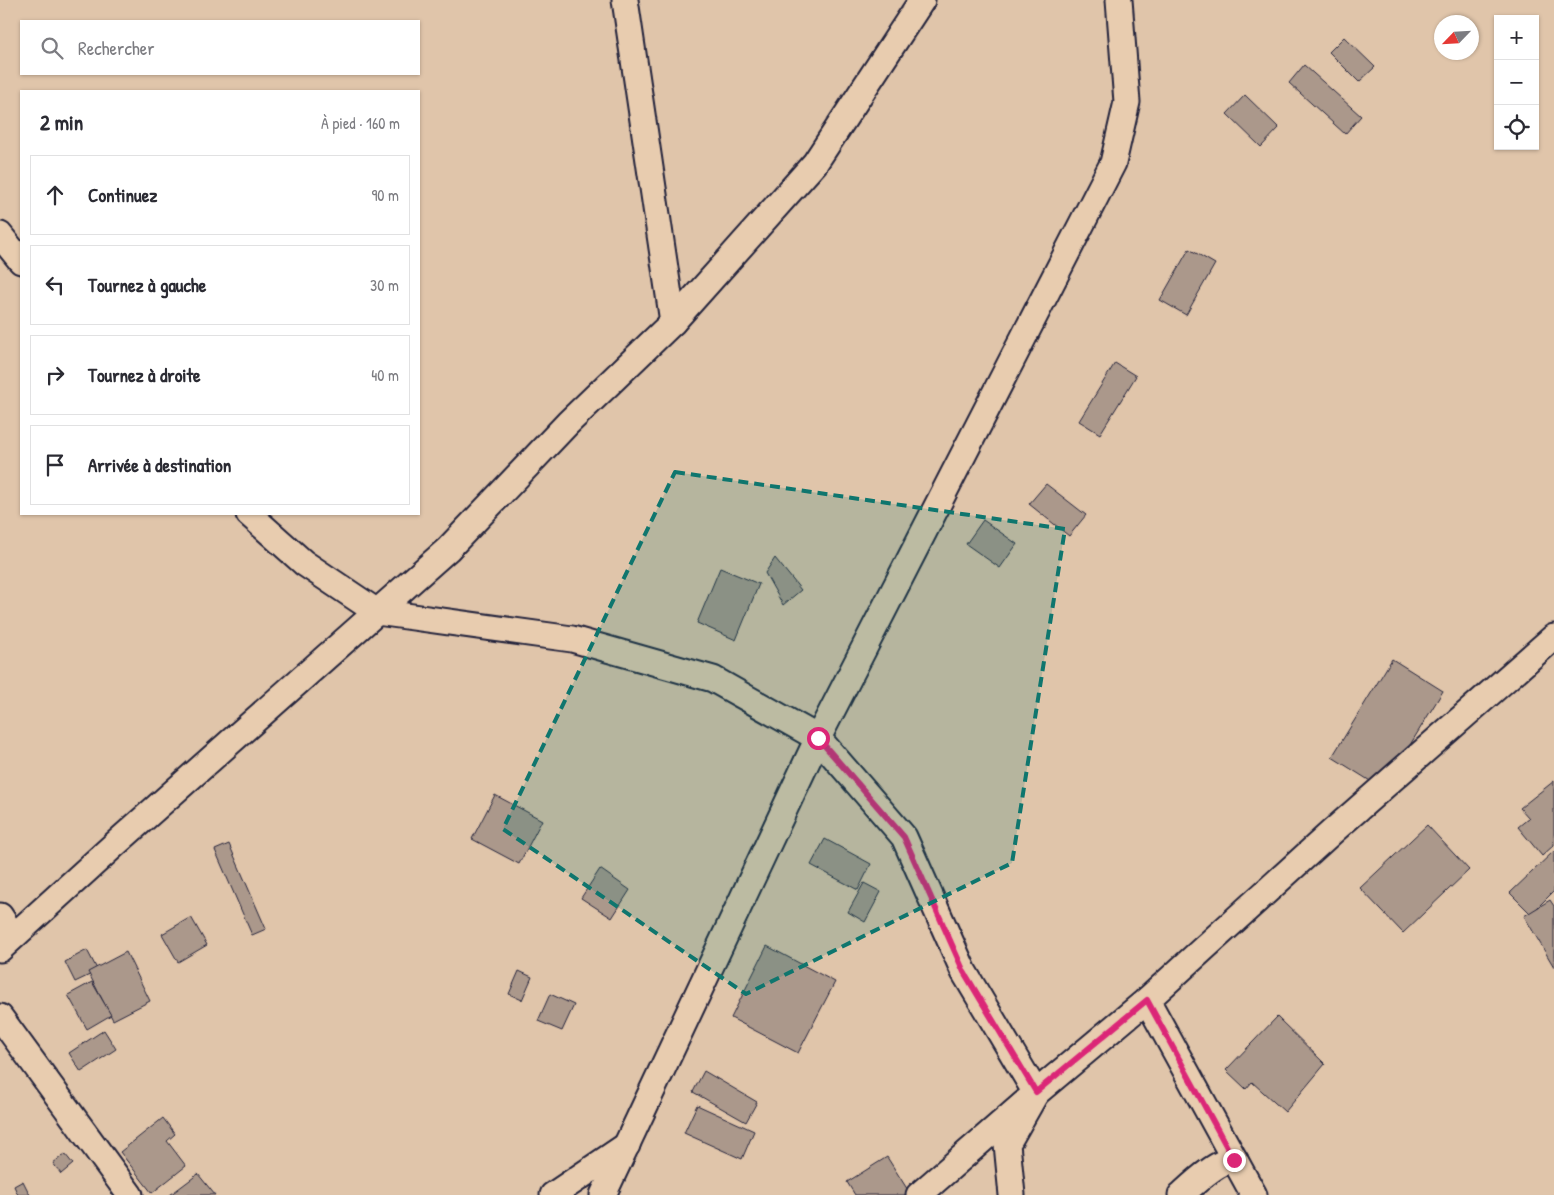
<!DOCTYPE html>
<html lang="fr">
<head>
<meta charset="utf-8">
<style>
  body { margin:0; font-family:"Patrick Hand",sans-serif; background:#f2f2f3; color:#2b2b33 }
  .controls { position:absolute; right:15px; top:15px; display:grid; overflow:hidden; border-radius:0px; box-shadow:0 1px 4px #0004 }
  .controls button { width:45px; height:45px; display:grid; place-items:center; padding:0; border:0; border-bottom:1px solid #e1e1e2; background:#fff; color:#2b2b33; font:25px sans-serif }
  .compass { position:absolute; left:1434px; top:15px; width:45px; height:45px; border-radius:50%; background:#fff; box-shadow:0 1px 4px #0004; rotate:245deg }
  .stop { position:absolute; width:15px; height:15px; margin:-11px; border:4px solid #db2777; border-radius:50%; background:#fff }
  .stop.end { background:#db2777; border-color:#fff; box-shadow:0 1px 5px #0008 }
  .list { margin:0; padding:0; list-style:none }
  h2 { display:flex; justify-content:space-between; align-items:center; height:65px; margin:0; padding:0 20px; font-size:21px }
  h2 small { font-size:16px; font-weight:400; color:#7c7c81 }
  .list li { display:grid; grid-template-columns:32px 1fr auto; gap:15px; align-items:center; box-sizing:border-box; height:80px; margin:0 10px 10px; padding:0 10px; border:1px solid #e1e1e2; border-radius:0px }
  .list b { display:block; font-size:19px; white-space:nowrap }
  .list em { font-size:16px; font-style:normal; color:#7c7c81 }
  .icon { flex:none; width:28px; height:28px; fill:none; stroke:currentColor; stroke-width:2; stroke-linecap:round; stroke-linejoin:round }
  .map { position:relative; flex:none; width:1554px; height:1195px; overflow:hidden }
  .search { position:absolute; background:#fff; box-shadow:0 1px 4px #0004; left:20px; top:20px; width:400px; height:55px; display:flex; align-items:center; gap:12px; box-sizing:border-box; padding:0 18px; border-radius:0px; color:#7c7c81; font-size:19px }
  .panel { position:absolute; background:#fff; box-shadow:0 1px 4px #0004; left:20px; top:90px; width:400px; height:425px; border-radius:0px }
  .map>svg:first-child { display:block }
</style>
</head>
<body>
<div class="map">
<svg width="1554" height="1195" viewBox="0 0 1554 1195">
  <rect width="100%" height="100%" fill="#e0c5aa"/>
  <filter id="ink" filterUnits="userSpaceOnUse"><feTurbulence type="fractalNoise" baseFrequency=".02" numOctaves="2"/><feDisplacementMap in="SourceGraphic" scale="10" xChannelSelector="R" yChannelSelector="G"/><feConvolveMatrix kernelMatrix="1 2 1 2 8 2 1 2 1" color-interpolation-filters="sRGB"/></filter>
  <g filter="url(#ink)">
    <g fill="#ab988b" stroke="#22223b">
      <polygon points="1344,37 1375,67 1359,82 1329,52"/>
      <polygon points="1304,65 1361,116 1345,134 1289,83"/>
      <polygon points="1245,95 1279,128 1261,147 1227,114"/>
      <polygon points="1189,249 1215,264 1186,315 1160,300"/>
      <polygon points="1115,363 1136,376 1100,434 1079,421"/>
      <polygon points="1046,484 1086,515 1069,536 1029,504"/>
      <polygon points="983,520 1017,544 1000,568 966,544"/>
      <polygon points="775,558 801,590 783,605 765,573"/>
      <polygon points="720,568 759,584 736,640 697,623"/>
      <polygon points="1392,659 1443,691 1383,789 1332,757"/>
      <polygon points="1554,781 1554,845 1542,856 1518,827 1529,818 1520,808"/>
      <polygon points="495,795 542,820 519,864 472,839"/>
      <polygon points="1427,825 1469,870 1403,933 1360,888"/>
      <polygon points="825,839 871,864 858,890 811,865"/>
      <polygon points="229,844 266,929 252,935 215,850"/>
      <polygon points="1554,851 1554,891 1531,914 1510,893"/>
      <polygon points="600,869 630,890 612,918 581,898"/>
      <polygon points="864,883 881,892 865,922 848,912"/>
      <polygon points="1550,900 1554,906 1554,967 1524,916"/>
      <polygon points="191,917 207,945 178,962 162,934"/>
      <polygon points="767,946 835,982 798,1053 731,1018"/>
      <polygon points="87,950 98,971 75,982 65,962"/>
      <polygon points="126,952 150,1001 113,1020 88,972"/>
      <polygon points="519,971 532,977 522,1000 509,994"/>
      <polygon points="92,982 111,1015 87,1029 68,995"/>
      <polygon points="550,994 574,1005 562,1031 538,1021"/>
      <polygon points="1277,1017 1325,1064 1285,1112 1252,1082 1246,1089 1226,1070"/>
      <polygon points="104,1030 116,1049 81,1072 69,1053"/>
      <polygon points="704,1071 757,1102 746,1122 693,1092"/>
      <polygon points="697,1105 754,1131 742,1159 684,1133"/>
      <polygon points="163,1118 175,1134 167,1141 186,1166 152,1193 120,1152"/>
      <polygon points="65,1154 73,1164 61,1174 53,1163"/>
      <polygon points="887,1157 911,1195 855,1195 847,1182"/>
      <polygon points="198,1174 215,1195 170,1195"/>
      <polygon points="23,1181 30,1195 18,1195 14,1186"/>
    </g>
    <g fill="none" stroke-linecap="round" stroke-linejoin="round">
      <defs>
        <g id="street">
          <polyline points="625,0 673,322"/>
          <polyline points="0,235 21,261"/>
          <polyline points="249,514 304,563 377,612 572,639 713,679 818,738 904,837 964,972 1036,1093 1007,1144 1012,1195"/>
          <polyline points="0,916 13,936"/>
          <polyline points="0,949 113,846 448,549 568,423 673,322 815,163 922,0"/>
          <polyline points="1147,1000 1254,1195"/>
          <polyline points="0,1017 130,1195"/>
          <polyline points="553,1195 627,1145"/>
          <polyline points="603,1195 818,738 1113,163 1127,102 1119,0"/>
          <polyline points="919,1195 1036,1093 1147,1000 1333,831 1554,637"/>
          <path d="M1181,1195C1192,1185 1219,1159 1235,1160"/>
        </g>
      </defs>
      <use href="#street" stroke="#22223b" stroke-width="29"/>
      <use href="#street" stroke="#e8ccaf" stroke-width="25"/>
    </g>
  </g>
  <g fill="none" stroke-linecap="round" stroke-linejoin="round" filter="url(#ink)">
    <polyline stroke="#db2777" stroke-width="6" points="818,738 904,837 964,972 1036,1092 1147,1000 1234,1160"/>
  </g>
  <path fill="#0f766e" fill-opacity="0.2" stroke="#0f766e" stroke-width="4" stroke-dasharray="10 6" stroke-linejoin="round" d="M675,472L1065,529L1012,863L746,994L503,829Z"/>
</svg>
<div class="controls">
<button>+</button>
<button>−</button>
<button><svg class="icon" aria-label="locate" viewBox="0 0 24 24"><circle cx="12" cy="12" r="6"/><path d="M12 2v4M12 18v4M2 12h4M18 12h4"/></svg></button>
</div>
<svg class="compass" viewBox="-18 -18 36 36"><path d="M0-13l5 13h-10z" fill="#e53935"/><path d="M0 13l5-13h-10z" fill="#7c7c81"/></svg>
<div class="stop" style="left:818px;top:738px"></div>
<div class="stop end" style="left:1234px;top:1160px"></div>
<div class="search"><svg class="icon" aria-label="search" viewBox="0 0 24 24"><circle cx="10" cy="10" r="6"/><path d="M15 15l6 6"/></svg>Rechercher</div>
<section class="panel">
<h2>2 min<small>À pied · 160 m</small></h2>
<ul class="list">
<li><svg class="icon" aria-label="ahead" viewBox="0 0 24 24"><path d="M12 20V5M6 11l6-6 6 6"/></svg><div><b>Continuez</b></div><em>90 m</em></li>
<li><svg class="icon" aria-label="left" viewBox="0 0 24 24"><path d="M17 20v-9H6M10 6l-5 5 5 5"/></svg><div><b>Tournez à gauche</b></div><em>30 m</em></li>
<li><svg class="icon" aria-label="right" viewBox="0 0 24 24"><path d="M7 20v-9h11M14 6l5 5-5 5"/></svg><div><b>Tournez à droite</b></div><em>40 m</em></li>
<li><svg class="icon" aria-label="arrive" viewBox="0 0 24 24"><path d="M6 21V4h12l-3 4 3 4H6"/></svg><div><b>Arrivée à destination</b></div></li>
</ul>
</section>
</div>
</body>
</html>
